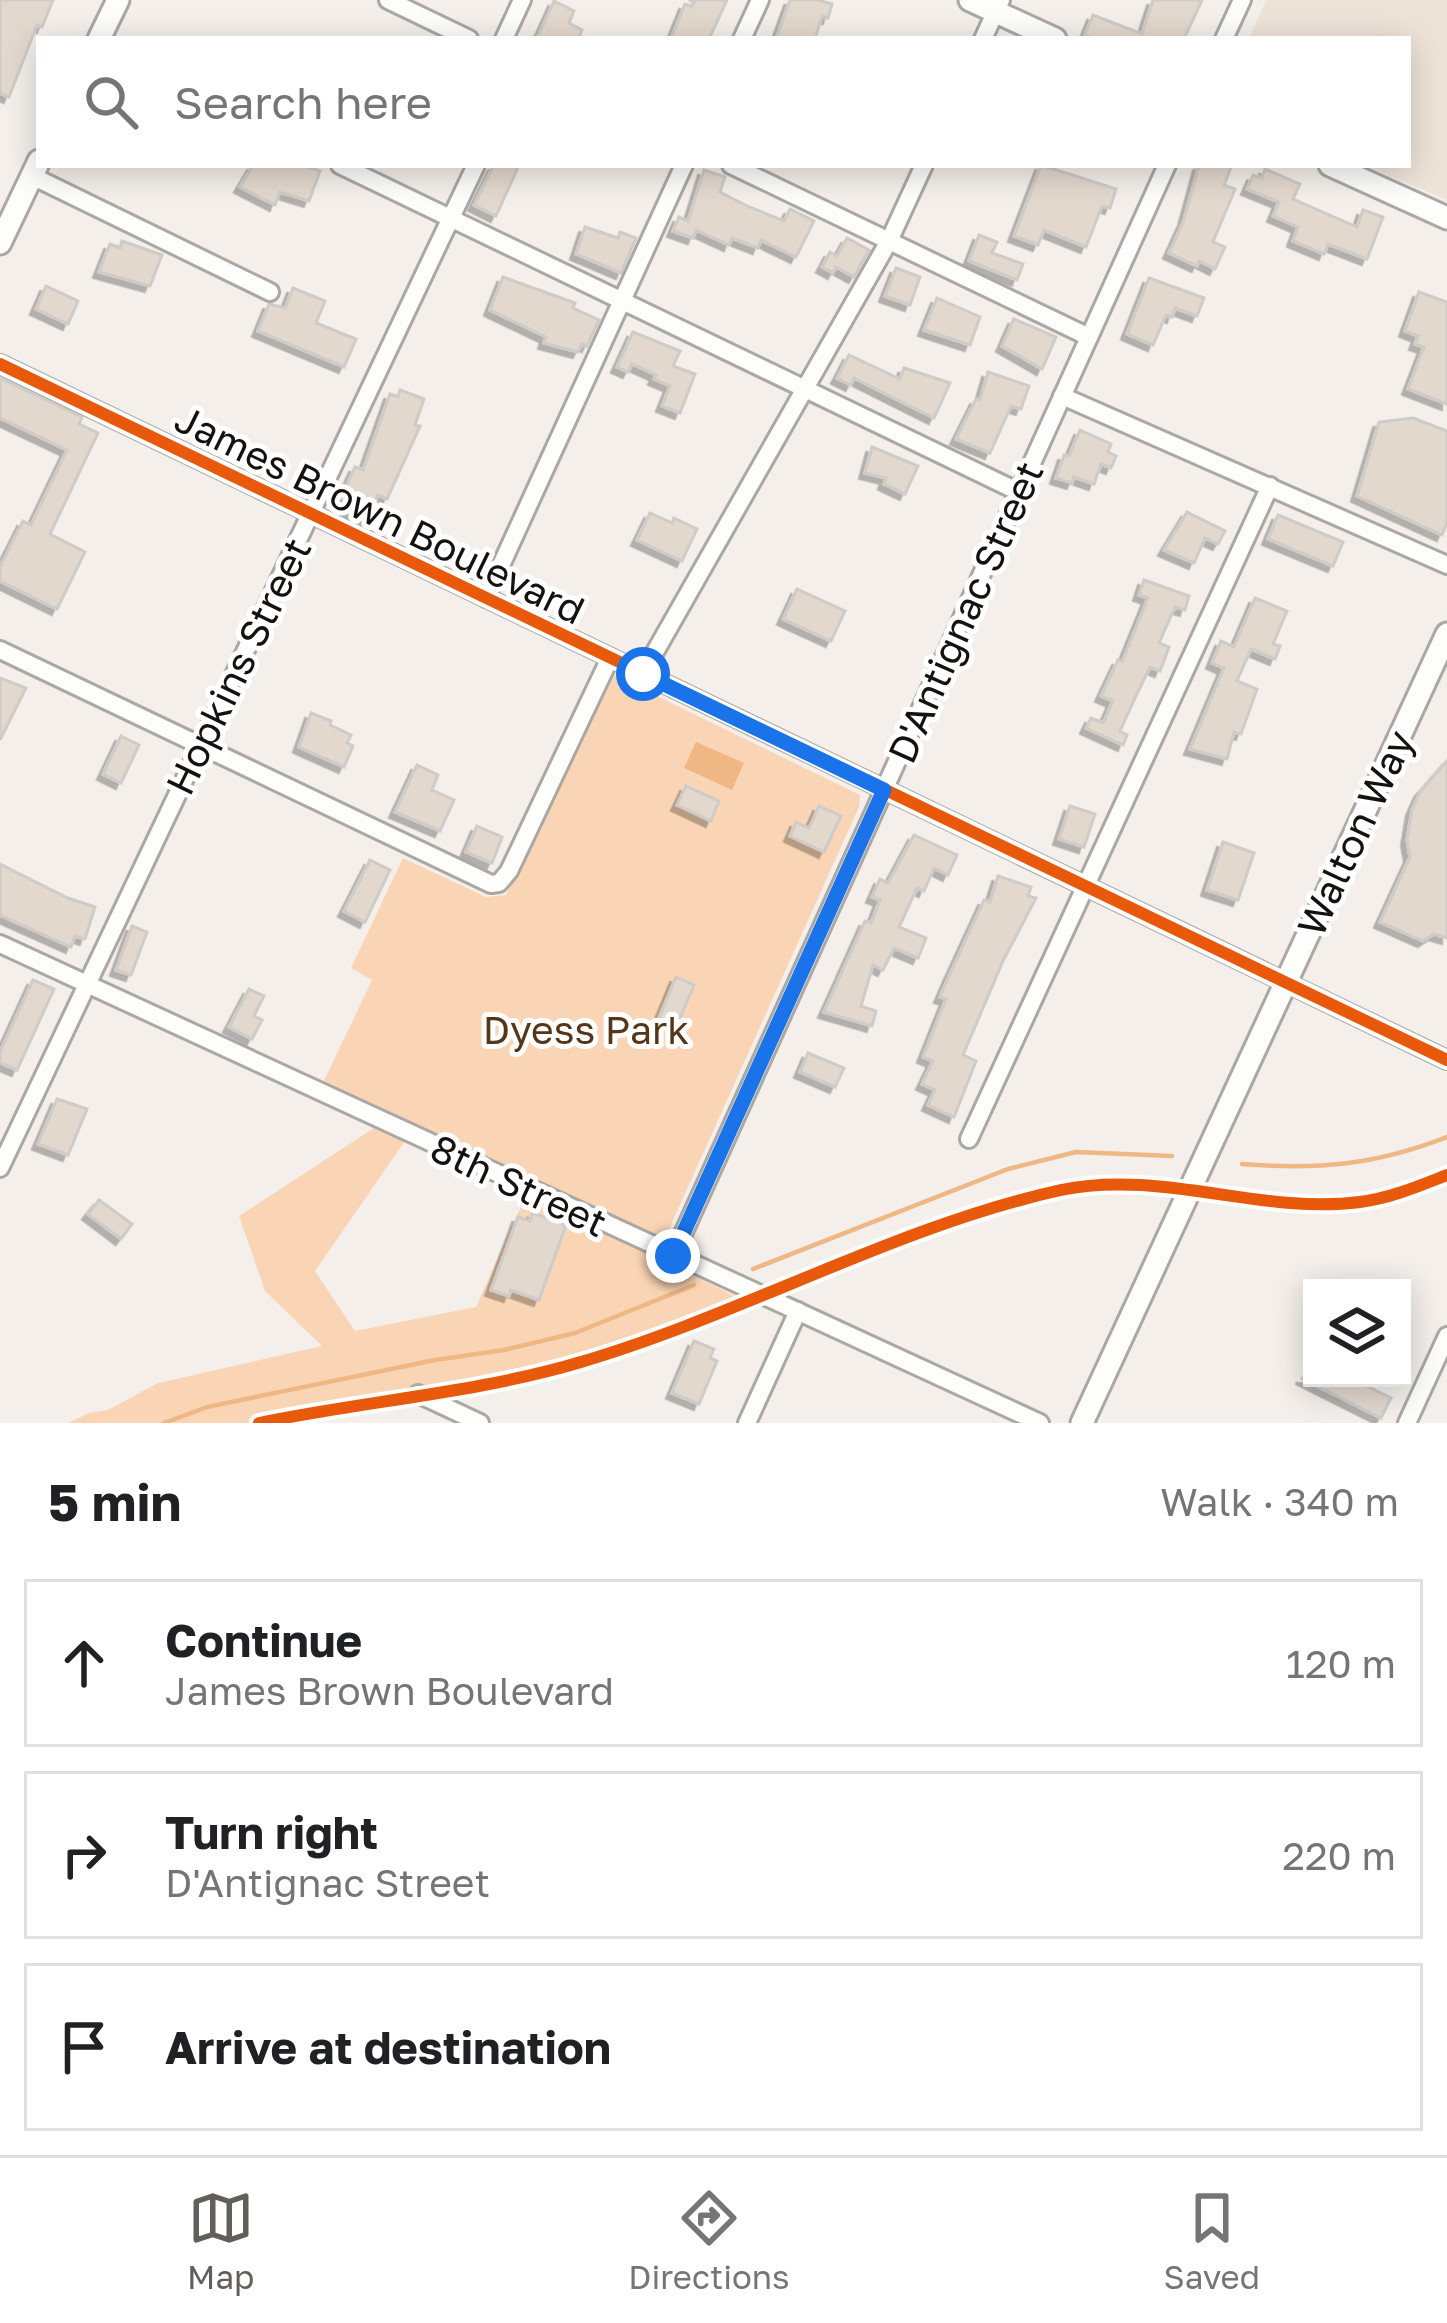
<!DOCTYPE html>
<html lang="en">
<head>
<meta charset="utf-8">
<style>
  body { margin:0; font-family:"Golos Text",sans-serif; background:#f6f6f6; color:#202124 }
  .controls { position:absolute; right:36px; bottom:36px; display:grid; overflow:hidden; border-radius:0px; box-shadow:0 6px 30px #0003 }
  .controls button { width:108px; height:108px; display:grid; place-items:center; padding:0; border:0; border-bottom:3px solid #e0e0e0; background:#fff; color:#202124; font:60px sans-serif }
  .stop { position:absolute; width:36px; height:36px; margin:-27px; border:9px solid #1a73e8; border-radius:50%; background:#fff }
  .stop.end { background:#1a73e8; border-color:#fff; box-shadow:0 3px 12px #0008 }
  .list { margin:0; padding:0; list-style:none }
  h2 { display:flex; justify-content:space-between; align-items:center; height:156px; margin:0; padding:0 48px; font-size:51px }
  h2 small { font-size:39px; font-weight:400; color:#757577 }
  .list li { display:grid; grid-template-columns:78px 1fr auto; gap:36px; align-items:center; box-sizing:border-box; height:168px; margin:0 24px 24px; padding:0 24px; border:3px solid #e0e0e0; border-radius:0px }
  .list b { display:block; font-size:45px; white-space:nowrap }
  .list p { margin:0; font-size:39px; white-space:nowrap; color:#757577 }
  .list em { font-size:39px; font-style:normal; color:#757577 }
  .icon { flex:none; width:66px; height:66px; fill:none; stroke:currentColor; stroke-width:2; stroke-linecap:round; stroke-linejoin:round }
  .map { position:relative; flex:none; width:1447px; height:1423px; overflow:hidden }
  .search { position:absolute; background:#fff; box-shadow:0 6px 30px #0003; left:36px; right:36px; top:36px; height:132px; display:flex; align-items:center; gap:30px; box-sizing:border-box; padding:0 42px; border-radius:0px; color:#757577; font-size:45px }
  .sheet { height:732px; background:#fff }
  nav { display:flex; justify-content:space-around; align-items:center; box-sizing:border-box; height:168px; border-top:3px solid #e0e0e0; background:#fff; font-size:33px; color:#757577 }
  nav a { display:grid; justify-items:center; gap:6px }
  nav .on { color:#625f5b }
  .map>svg:first-child { display:block }
</style>
</head>
<body>
<div class="map">
<svg width="1447" height="1423" viewBox="0 0 1447 1423">
  <defs>
    <filter id="shadow"><feDropShadow dx="-5.5" dy="5.5" stdDeviation="0" flood-color="#0004"/></filter>
  </defs>
  <rect width="100%" height="100%" fill="#f4efea"/>
  <polygon fill="#eee3d9" points="1266,0 1447,0 1447,200 1363,165 1408,165 1408,39 1249,39"/>
  <polygon fill="#fad5b5" points="614,675 860,795 859,807 656,1258 739,1298 744,1309 589,1362 436,1393 424,1390 402,1400 303,1423 68,1423 89,1413 108,1410 158,1383 322,1346 265,1291 239,1216 374,1128 405,1141 315,1271 355,1331 476,1307 533,1179 323,1083 372,980 351,968 403,858 486,897 506,895"/>
  <polygon fill="#eeb784" points="696,742 744,763 732,790 684,768"/>
  <g fill="none" stroke-linecap="round" stroke-linejoin="round">
    <g stroke="#eeb784" stroke-width="4.5">
      <path d="M1242,1164C1319,1170 1374,1165 1447,1137"/>
      <polyline points="753,1269 1008,1169 1076,1152 1172,1156"/>
      <polyline points="164,1423 207,1407 435,1360 504,1350 575,1333 694,1285"/>
    </g>
  </g>
  <g fill="#e3d8ce" stroke="#cfcbc7" stroke-width="3" filter="url(#shadow)">
    <polygon points="0,0 53,0 42,27 37,25 9,97 0,93"/>
    <polygon points="689,0 727,0 709,39 671,39 685,4 692,7 694,2"/>
    <polygon points="790,0 818,0 832,4 828,18 822,16 815,39 776,39"/>
    <polygon points="1153,0 1202,0 1184,39 1096,39 1085,35 1093,15 1142,34"/>
    <polygon points="554,1 574,11 569,23 582,30 578,39 537,39"/>
    <polygon points="253,165 301,165 320,171 309,201 280,192 275,205 240,187"/>
    <polygon points="494,165 519,165 496,216 474,205"/>
    <polygon points="1041,165 1116,189 1110,208 1102,206 1086,247 1044,230 1038,245 1014,236"/>
    <polygon points="1199,165 1232,165 1224,185 1235,189 1213,242 1225,247 1215,269 1199,261 1197,266 1169,253 1184,220"/>
    <polygon points="1265,169 1300,184 1293,199 1357,227 1363,210 1383,217 1367,259 1328,244 1324,254 1293,241 1298,227 1273,216 1279,202 1247,189 1253,175 1262,178"/>
    <polygon points="704,170 725,177 720,192 747,206 784,221 790,209 814,221 796,257 761,240 758,248 732,238 729,245 696,230 693,238 673,231 679,217 688,221"/>
    <polygon points="585,227 618,238 620,232 636,238 621,273 576,254"/>
    <polygon points="979,235 997,242 992,253 1023,264 1017,280 969,261"/>
    <polygon points="847,238 869,250 854,277 836,267 833,273 822,267 830,252 837,256"/>
    <polygon points="122,241 162,255 150,286 99,272 110,244 120,248"/>
    <polygon points="896,268 920,277 910,305 885,296"/>
    <polygon points="503,277 575,303 573,308 599,320 587,346 582,344 578,352 544,343 546,337 490,310"/>
    <polygon points="1149,278 1204,298 1197,316 1175,308 1172,317 1166,315 1153,345 1127,334"/>
    <polygon points="46,286 78,301 68,324 36,309"/>
    <polygon points="293,288 325,301 316,323 356,339 344,367 258,331 269,304 285,308"/>
    <polygon points="1419,292 1447,302 1447,404 1408,389 1424,347 1415,344 1418,336 1405,331"/>
    <polygon points="937,298 980,317 970,345 924,330"/>
    <polygon points="1014,319 1056,337 1042,369 1002,346"/>
    <polygon points="633,332 680,351 673,366 695,374 680,413 662,406 670,386 654,379 656,375 632,364 628,372 617,367"/>
    <polygon points="849,355 900,379 904,368 950,383 934,418 854,378 851,385 837,378"/>
    <polygon points="988,372 1029,386 1021,409 1011,406 990,453 956,439 976,399 980,400"/>
    <polygon points="0,378 82,417 79,424 98,433 50,534 85,552 57,609 0,581 0,567 23,521 31,525 67,450 0,418"/>
    <polygon points="400,390 424,399 415,425 420,426 387,499 378,495 368,520 346,511 350,501 341,498 355,467 363,470 390,394 398,397"/>
    <polygon points="1413,418 1447,431 1447,523 1442,535 1357,496 1379,422"/>
    <polygon points="1080,430 1111,444 1108,452 1116,456 1111,468 1101,464 1094,484 1074,477 1072,483 1056,478 1064,455 1069,456"/>
    <polygon points="872,447 918,466 905,494 884,484 886,478 865,473"/>
    <polygon points="1187,512 1225,531 1218,544 1205,538 1194,563 1164,550"/>
    <polygon points="650,513 672,523 674,518 697,529 682,561 637,540"/>
    <polygon points="1278,515 1343,542 1333,566 1268,539"/>
    <polygon points="1144,580 1189,596 1185,610 1175,607 1159,643 1169,647 1160,671 1150,667 1135,698 1120,731 1127,735 1123,745 1086,728 1091,718 1103,723 1113,701 1101,696 1118,660 1122,662 1148,598 1139,595"/>
    <polygon points="797,589 845,611 831,641 783,619"/>
    <polygon points="1255,598 1287,611 1273,644 1280,646 1275,659 1251,649 1237,681 1257,689 1241,734 1234,732 1227,759 1190,749 1224,668 1212,663 1221,641 1234,647"/>
    <polygon points="0,678 26,688 0,740"/>
    <polygon points="311,713 331,721 330,725 351,735 347,743 353,746 344,767 299,747"/>
    <polygon points="121,736 139,745 121,783 103,774"/>
    <polygon points="1447,761 1447,938 1434,934 1423,941 1380,922 1410,857 1407,840 1412,810 1420,792"/>
    <polygon points="417,765 438,775 432,790 454,800 440,831 395,812"/>
    <polygon points="686,786 719,801 711,821 677,805"/>
    <polygon points="819,806 841,816 824,852 790,836 796,822 809,828"/>
    <polygon points="1070,806 1095,814 1084,847 1059,839"/>
    <polygon points="477,826 502,837 492,863 466,852"/>
    <polygon points="914,835 957,855 948,875 934,868 924,891 917,888 899,927 926,938 918,958 894,948 883,970 873,965 861,1006 876,1011 872,1026 824,1012 865,921 871,923 880,900 872,897 880,879 888,883"/>
    <polygon points="1223,842 1254,853 1238,900 1207,890"/>
    <polygon points="370,860 390,870 365,922 344,911"/>
    <polygon points="0,864 68,898 95,907 85,939 75,936 71,947 0,915"/>
    <polygon points="998,876 1031,887 1028,896 1036,898 1003,961 963,1055 976,1061 954,1117 928,1105 935,1090 922,1084 933,1061 923,1057 946,999 940,997 949,976 984,900 990,902"/>
    <polygon points="132,926 147,932 131,975 116,970"/>
    <polygon points="676,977 694,985 677,1025 659,1018"/>
    <polygon points="33,980 54,989 17,1070 0,1063 0,1052"/>
    <polygon points="249,989 264,996 254,1016 262,1020 252,1039 229,1027"/>
    <polygon points="808,1053 844,1068 835,1087 800,1072"/>
    <polygon points="57,1099 87,1109 68,1155 38,1144"/>
    <polygon points="99,1200 132,1224 121,1239 88,1214"/>
    <polygon points="533,1213 566,1225 539,1300 511,1290 509,1296 491,1290 518,1217 530,1221"/>
    <polygon points="694,1341 714,1349 710,1358 717,1361 699,1404 672,1393"/>
    <polygon points="1301,1378 1350,1378 1391,1398 1381,1418"/>
  </g>
  <g fill="none" stroke-linecap="round" stroke-linejoin="round">
    <defs>
      <g id="minor">
        <polyline points="388,0 469,39"/>
        <polyline points="504,39 522,0"/>
        <polyline points="742,39 760,0"/>
        <polyline points="983,39 1001,0"/>
        <polyline points="1224,39 1242,0"/>
        <polyline points="340,165 1019,492"/>
        <polyline points="731,165 1089,337"/>
        <polyline points="32,176 270,292"/>
        <polyline points="0,364 1447,1060"/>
        <polyline points="1062,396 1447,565"/>
        <polyline points="486,598 684,165"/>
        <polyline points="0,650 491,884 499,883 509,871 610,658"/>
        <polyline points="643,673 889,241 924,165"/>
        <polyline points="0,944 1040,1423"/>
        <polyline points="969,1139 1270,486"/>
        <polyline points="0,1168 476,165"/>
        <polyline points="673,1256 1167,165"/>
        <polyline points="418,1394 480,1423"/>
        <polyline points="747,1423 798,1311"/>
        <polyline points="1407,1423 1447,1336"/>
      </g>
      <g id="major">
        <polyline points="970,0 1055,39"/>
        <polyline points="99,39 118,0"/>
        <polyline points="1330,165 1447,218"/>
        <polyline points="0,243 39,161"/>
        <polyline points="1082,1423 1447,634"/>
      </g>
    </defs>
    <use href="#minor" stroke="#aba8a4" stroke-width="22"/>
    <use href="#major" stroke="#aba8a4" stroke-width="27"/>
    <use href="#minor" stroke="#fdfdfc" stroke-width="16"/>
    <use href="#major" stroke="#fdfdfc" stroke-width="21"/>
    <defs>
      <g id="cycleway">
        <polyline points="0,364 1447,1060"/>
        <path d="M259,1423C365,1401 477,1393 581,1362C741,1315 900,1225 1061,1190C1161,1169 1261,1215 1360,1202C1391,1198 1419,1186 1447,1175"/>
      </g>
    </defs>
    <use href="#cycleway" stroke="#fff" stroke-width="20"/>
    <use href="#cycleway" stroke="#e8590c" stroke-width="12"/>
  </g>
  <g fill="none" stroke-linecap="round" stroke-linejoin="round">
    <polyline stroke="#1a73e8" stroke-width="15" points="643,674 884,790 673,1256"/>
  </g>
  <g text-anchor="middle" dominant-baseline="central" stroke-width="10" stroke-linejoin="round" paint-order="stroke">
    <g font-size="39" fill="#14110e" stroke="#fff">
      <text transform="translate(380 514) rotate(26)">James Brown Boulevard</text>
      <text transform="translate(965 612) rotate(-66)">D'Antignac Street</text>
      <text transform="translate(238 666) rotate(-64)">Hopkins Street</text>
      <text transform="translate(1355 833) rotate(-65)">Walton Way</text>
      <text transform="translate(519 1185) rotate(25)">8th Street</text>
    </g>
    <g font-size="39" fill="#553619" stroke="#fff">
      <text x="586" y="1029">Dyess Park</text>
    </g>
  </g>
</svg>
<div class="controls">
<button><svg class="icon" aria-label="layers" viewBox="0 0 24 24"><path d="M12 4l9 5-9 5-9-5zM3 14l9 5 9-5"/></svg></button>
</div>
<div class="stop" style="left:643px;top:674px"></div>
<div class="stop end" style="left:673px;top:1256px"></div>
<div class="search"><svg class="icon" aria-label="search" viewBox="0 0 24 24"><circle cx="10" cy="10" r="6"/><path d="M15 15l6 6"/></svg>Search here</div>
</div>
<section class="sheet">
<h2>5 min<small>Walk · 340 m</small></h2>
<ul class="list">
<li><svg class="icon" aria-label="ahead" viewBox="0 0 24 24"><path d="M12 20V5M6 11l6-6 6 6"/></svg><div><b>Continue</b><p>James Brown Boulevard</p></div><em>120 m</em></li>
<li><svg class="icon" aria-label="right" viewBox="0 0 24 24"><path d="M7 20v-9h11M14 6l5 5-5 5"/></svg><div><b>Turn right</b><p>D'Antignac Street</p></div><em>220 m</em></li>
<li><svg class="icon" aria-label="arrive" viewBox="0 0 24 24"><path d="M6 21V4h12l-3 4 3 4H6"/></svg><div><b>Arrive at destination</b></div></li>
</ul>
</section>
<nav>
<a class="on"><svg class="icon" aria-label="map" viewBox="0 0 24 24"><path d="M3 6l6-2 6 2 6-2v14l-6 2-6-2-6 2zM9 4v14M15 6v14"/></svg>Map</a>
<a><svg class="icon" aria-label="directions" viewBox="0 0 24 24"><path d="M12 3l9 9-9 9-9-9zM9 14v-3h6M13 9l2 2-2 2"/></svg>Directions</a>
<a><svg class="icon" aria-label="saved" viewBox="0 0 24 24"><path d="M7 4h10v16l-5-4-5 4z"/></svg>Saved</a>
</nav>
</body>
</html>
